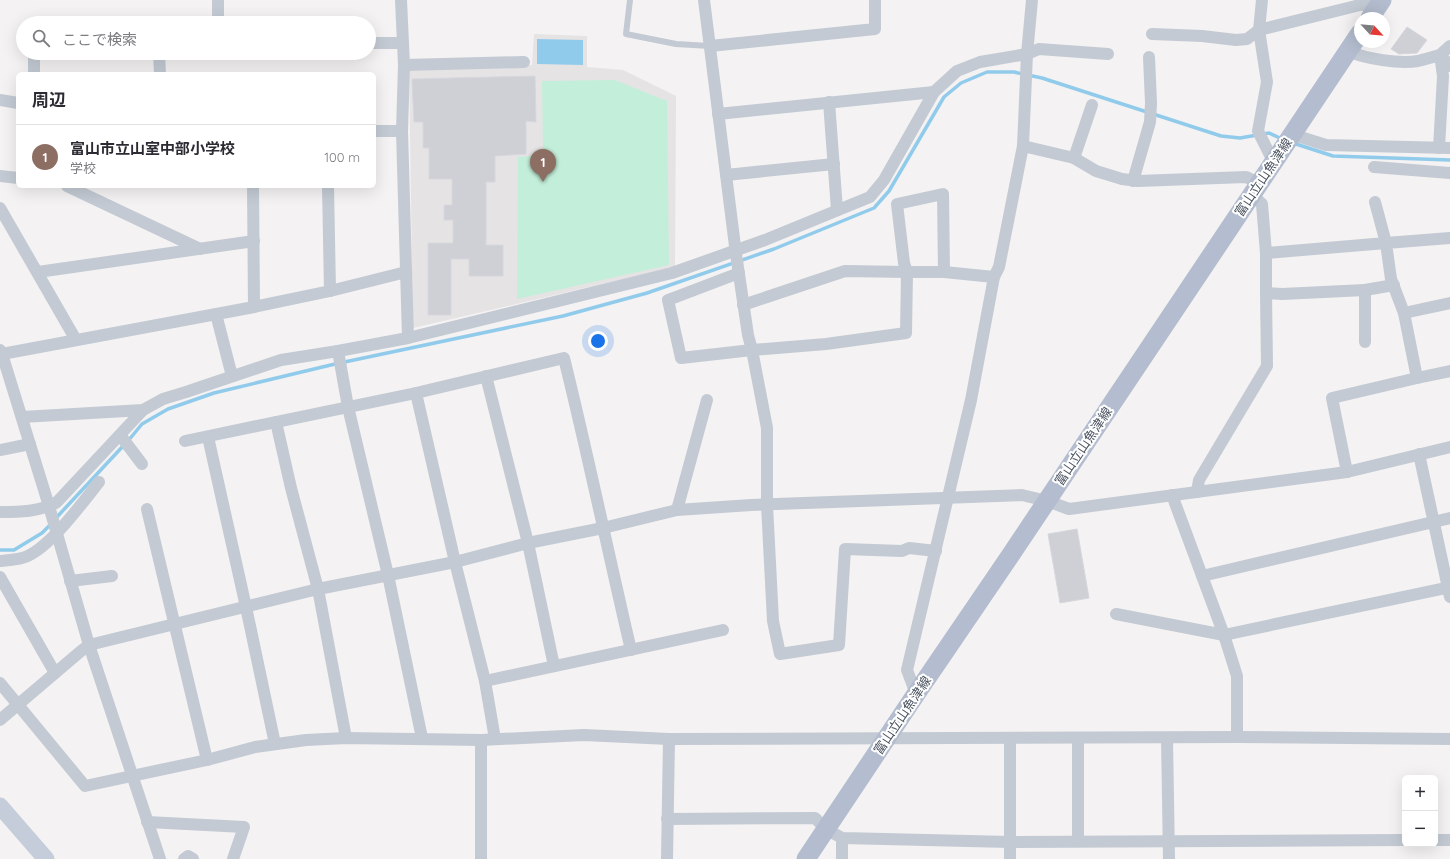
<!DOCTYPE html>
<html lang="ja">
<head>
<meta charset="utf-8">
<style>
  body { margin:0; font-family:Quicksand,"Noto Sans JP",sans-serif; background:#f2f2f3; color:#2b2b33 }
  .controls { position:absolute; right:12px; bottom:12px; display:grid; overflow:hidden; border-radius:6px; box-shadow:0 4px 16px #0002 }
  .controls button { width:36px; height:36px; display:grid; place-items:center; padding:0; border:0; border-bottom:1px solid #e1e1e2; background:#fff; color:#2b2b33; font:20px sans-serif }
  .compass { position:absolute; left:1354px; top:12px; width:36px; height:36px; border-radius:50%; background:#fff; box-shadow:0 4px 16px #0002; rotate:116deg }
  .you { position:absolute; left:598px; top:341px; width:14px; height:14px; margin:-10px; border:3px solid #fff; border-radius:50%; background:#1a73e8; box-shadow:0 0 0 6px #1a73e833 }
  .badge { display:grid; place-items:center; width:26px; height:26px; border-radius:50%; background:#0b8043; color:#fff; font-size:13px; font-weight:700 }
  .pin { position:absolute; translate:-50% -33px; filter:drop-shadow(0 1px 2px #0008) }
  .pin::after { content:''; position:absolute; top:21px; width:14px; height:12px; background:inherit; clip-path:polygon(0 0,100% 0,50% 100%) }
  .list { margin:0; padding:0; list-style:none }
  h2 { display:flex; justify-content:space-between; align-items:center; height:52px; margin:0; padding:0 16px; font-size:17px }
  h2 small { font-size:13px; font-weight:400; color:#7c7c81 }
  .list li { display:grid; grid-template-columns:26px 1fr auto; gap:12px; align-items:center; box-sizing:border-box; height:64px; padding:0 16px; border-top:1px solid #e1e1e2 }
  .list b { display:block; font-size:15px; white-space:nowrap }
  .list p { margin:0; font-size:13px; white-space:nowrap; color:#7c7c81 }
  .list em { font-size:13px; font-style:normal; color:#7c7c81 }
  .icon { flex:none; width:22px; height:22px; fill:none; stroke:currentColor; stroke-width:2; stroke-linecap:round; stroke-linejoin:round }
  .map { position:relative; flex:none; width:1450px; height:859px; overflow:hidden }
  .search { position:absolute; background:#fff; box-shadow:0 4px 16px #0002; left:16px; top:16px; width:360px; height:44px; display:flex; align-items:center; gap:10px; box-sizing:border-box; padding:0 14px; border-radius:22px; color:#7c7c81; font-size:15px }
  .panel { position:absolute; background:#fff; box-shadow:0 4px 16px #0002; left:16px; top:72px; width:360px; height:116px; border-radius:6px }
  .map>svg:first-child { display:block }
</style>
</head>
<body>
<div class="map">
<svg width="1450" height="859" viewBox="0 0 1450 859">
  <rect width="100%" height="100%" fill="#f4f2f2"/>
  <polygon fill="#e5e3e4" points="534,34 587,36 587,67 623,70 676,96 675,267 413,328 409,68 532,65"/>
  <polygon fill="#c3efda" points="615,80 667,101 669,265 517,299 518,157 543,155 542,81"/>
  <polygon fill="#91cbeb" points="537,39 583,40 583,65 537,64"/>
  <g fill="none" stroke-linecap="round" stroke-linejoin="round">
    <g stroke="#91cbeb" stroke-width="3.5">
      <polyline points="1293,143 1333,156 1450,160"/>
      <polyline points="128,441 142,424 168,409 214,393 335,364 563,316 647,293 774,249 874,208 889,191 944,97 961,83 987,72 1014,72 1042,78 1221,136 1240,138 1269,133 1282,139"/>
      <polyline points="56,518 124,445"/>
      <polyline points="0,550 14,550 42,533 52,523"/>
    </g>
  </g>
  <g fill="#cfd0d6" stroke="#d6d7dd">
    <polygon points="1407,27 1427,40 1417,53 1399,54 1391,49"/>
    <polygon points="535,76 536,122 526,121 526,154 495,156 495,182 486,182 486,245 503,245 503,276 469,276 469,259 451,259 451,315 428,315 428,243 453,243 453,220 444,220 444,205 452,205 452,179 429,179 429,148 423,148 423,122 414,122 412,79"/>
    <polygon points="1077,529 1089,598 1060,603 1048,534"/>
  </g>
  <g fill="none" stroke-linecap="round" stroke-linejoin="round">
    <polyline stroke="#c3cad3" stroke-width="6" points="630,0 626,34 676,44 710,46"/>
    <g stroke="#c3cad3" stroke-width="12">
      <polyline points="218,0 218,23"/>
      <polyline points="401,0 404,65 402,131 408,338"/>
      <polyline points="704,0 736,254 748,335 752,350 826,344 906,333 907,272 944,272 994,277"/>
      <polyline points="1262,0 1259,30 1267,82 1258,131 1273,161"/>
      <polyline points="1152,34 1202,36 1236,40 1247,39 1259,30 1360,5 1379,5"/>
      <polyline points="369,43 402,43"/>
      <polyline points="710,46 875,29 875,0"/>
      <polyline points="1450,46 1440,55 1450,66"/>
      <path d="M1348,51C1366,59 1399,64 1418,61C1426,59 1433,57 1440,55L1443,76L1439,148"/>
      <polyline points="34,53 34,74"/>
      <polyline points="159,53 160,74"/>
      <polyline points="404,65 524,62"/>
      <polyline points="0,100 18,103"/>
      <polyline points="829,102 837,210"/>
      <polyline points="718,114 934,92"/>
      <polyline points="374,131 402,131"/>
      <polyline points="1291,134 1326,145 1450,148"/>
      <polyline points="1023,146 1074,158 1096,171 1122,179 1138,181 1246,177 1259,183"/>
      <polyline points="1074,158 1092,105"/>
      <polyline points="1374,167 1450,173"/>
      <polyline points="726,175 834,164"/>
      <polyline points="0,176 18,178"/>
      <polyline points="1133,181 1150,122 1151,103 1149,57"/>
      <polyline points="67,186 200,249"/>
      <polyline points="253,186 254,307"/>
      <polyline points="328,186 330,291"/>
      <polyline points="1251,194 1262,204 1266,253"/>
      <polyline points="0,208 76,340"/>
      <polyline points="38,272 254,241"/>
      <polyline points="739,273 668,300 681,358 752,350 767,428 767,505 773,621 780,654 839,645 845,549 902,551 909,548 936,551"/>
      <polyline points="1266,293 1266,253 1386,243 1375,202"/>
      <polyline points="743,305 845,271 907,272 904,263 897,204 943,194 944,272"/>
      <polyline points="1404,313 1450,303"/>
      <polyline points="216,314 232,376"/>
      <polyline points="1365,342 1365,290 1394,285"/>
      <polyline points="0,350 2,354 49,506 89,645 160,859"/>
      <polyline points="338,351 348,407 388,575 422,738"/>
      <polyline points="2,354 254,307 330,291 406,272"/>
      <polyline points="486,376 528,543 554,666"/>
      <polyline points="1417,378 1450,371"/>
      <polyline points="416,393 455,562 485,681 495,739"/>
      <polyline points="22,417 143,410"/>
      <polyline points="276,422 291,488 318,589 346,738"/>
      <polyline points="120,435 142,464"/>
      <polyline points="208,437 246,607 275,744"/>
      <path d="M185,441L416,393L564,358C588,455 608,552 631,650"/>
      <polyline points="0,450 30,444"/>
      <polyline points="1419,454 1450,597"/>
      <polyline points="1347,472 1332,398 1417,378 1404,313 1391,279 1386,243 1450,238"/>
      <polyline points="1197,492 1199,480 1267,366 1266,293 1282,294 1365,290"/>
      <polyline points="1172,495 1224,635 1237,676 1237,737"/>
      <polyline points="147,509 207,760"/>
      <polyline points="677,510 707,400"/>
      <path d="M0,512C19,512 40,512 57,502L143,410L163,399L186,392L281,360L338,351L408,338L672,273L765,240L870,197L884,180L934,92L957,71L980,62L1027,54L1039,49L1108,54"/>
      <path d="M0,561C7,560 15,560 22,558C47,552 82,503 99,482"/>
      <polyline points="1202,576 1450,518"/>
      <polyline points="0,577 55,673"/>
      <polyline points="70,581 112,576"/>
      <polyline points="1116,614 1224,635 1450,587"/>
      <polyline points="485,681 723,630"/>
      <polyline points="0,683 85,786 207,760 255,747 306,740 346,738 481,740 584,735 669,739 1237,737 1450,739"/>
      <polyline points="916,694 907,670 971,400 994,277 999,267 1023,146 1027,54 1032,0"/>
      <polyline points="0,720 81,651 89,645 318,589 455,562 528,543 603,528 677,510 751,505 1022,495 1047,501 1069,509 1347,472 1450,447"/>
      <polyline points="1167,738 1169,859"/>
      <polyline points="667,819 815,818 826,829 842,838 1010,842 1405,840"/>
      <polyline points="147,822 244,827 233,859"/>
      <polyline points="1435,840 1450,840"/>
      <polyline points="1078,841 1078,738"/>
      <polyline points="184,859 188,856 193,859"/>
      <polyline points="481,859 481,740"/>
      <polyline points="667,859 669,739"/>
      <polyline points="842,859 842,838"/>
      <polyline points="1010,859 1010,738"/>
    </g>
    <polyline stroke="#c5ccda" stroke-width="17" points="0,806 46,859"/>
    <g stroke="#b3bdcf" stroke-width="19">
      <polyline points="1370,18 1382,0"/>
      <polyline points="806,859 916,694 1012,553 1360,33"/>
    </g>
  </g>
  <g text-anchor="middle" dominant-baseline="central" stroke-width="4" stroke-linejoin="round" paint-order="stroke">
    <g font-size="13" fill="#4a525f" stroke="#fff">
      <text transform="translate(1263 177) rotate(-56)">富山立山魚津線</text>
      <text transform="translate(1083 446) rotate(-56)">富山立山魚津線</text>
      <text transform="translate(902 715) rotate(-56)">富山立山魚津線</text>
    </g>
  </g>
</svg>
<div class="controls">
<button>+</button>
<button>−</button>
</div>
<svg class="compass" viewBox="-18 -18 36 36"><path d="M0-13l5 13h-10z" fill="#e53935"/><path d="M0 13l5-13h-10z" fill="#7c7c81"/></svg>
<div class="you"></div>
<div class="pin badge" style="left:543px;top:182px;background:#8d6e63">1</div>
<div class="search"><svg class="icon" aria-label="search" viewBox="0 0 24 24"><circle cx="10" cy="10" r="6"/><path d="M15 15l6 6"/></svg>ここで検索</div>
<section class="panel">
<h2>周辺<small></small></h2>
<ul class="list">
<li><span class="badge" style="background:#8d6e63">1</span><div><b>富山市立山室中部小学校</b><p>学校</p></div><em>100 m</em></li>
</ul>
</section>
</div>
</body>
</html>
